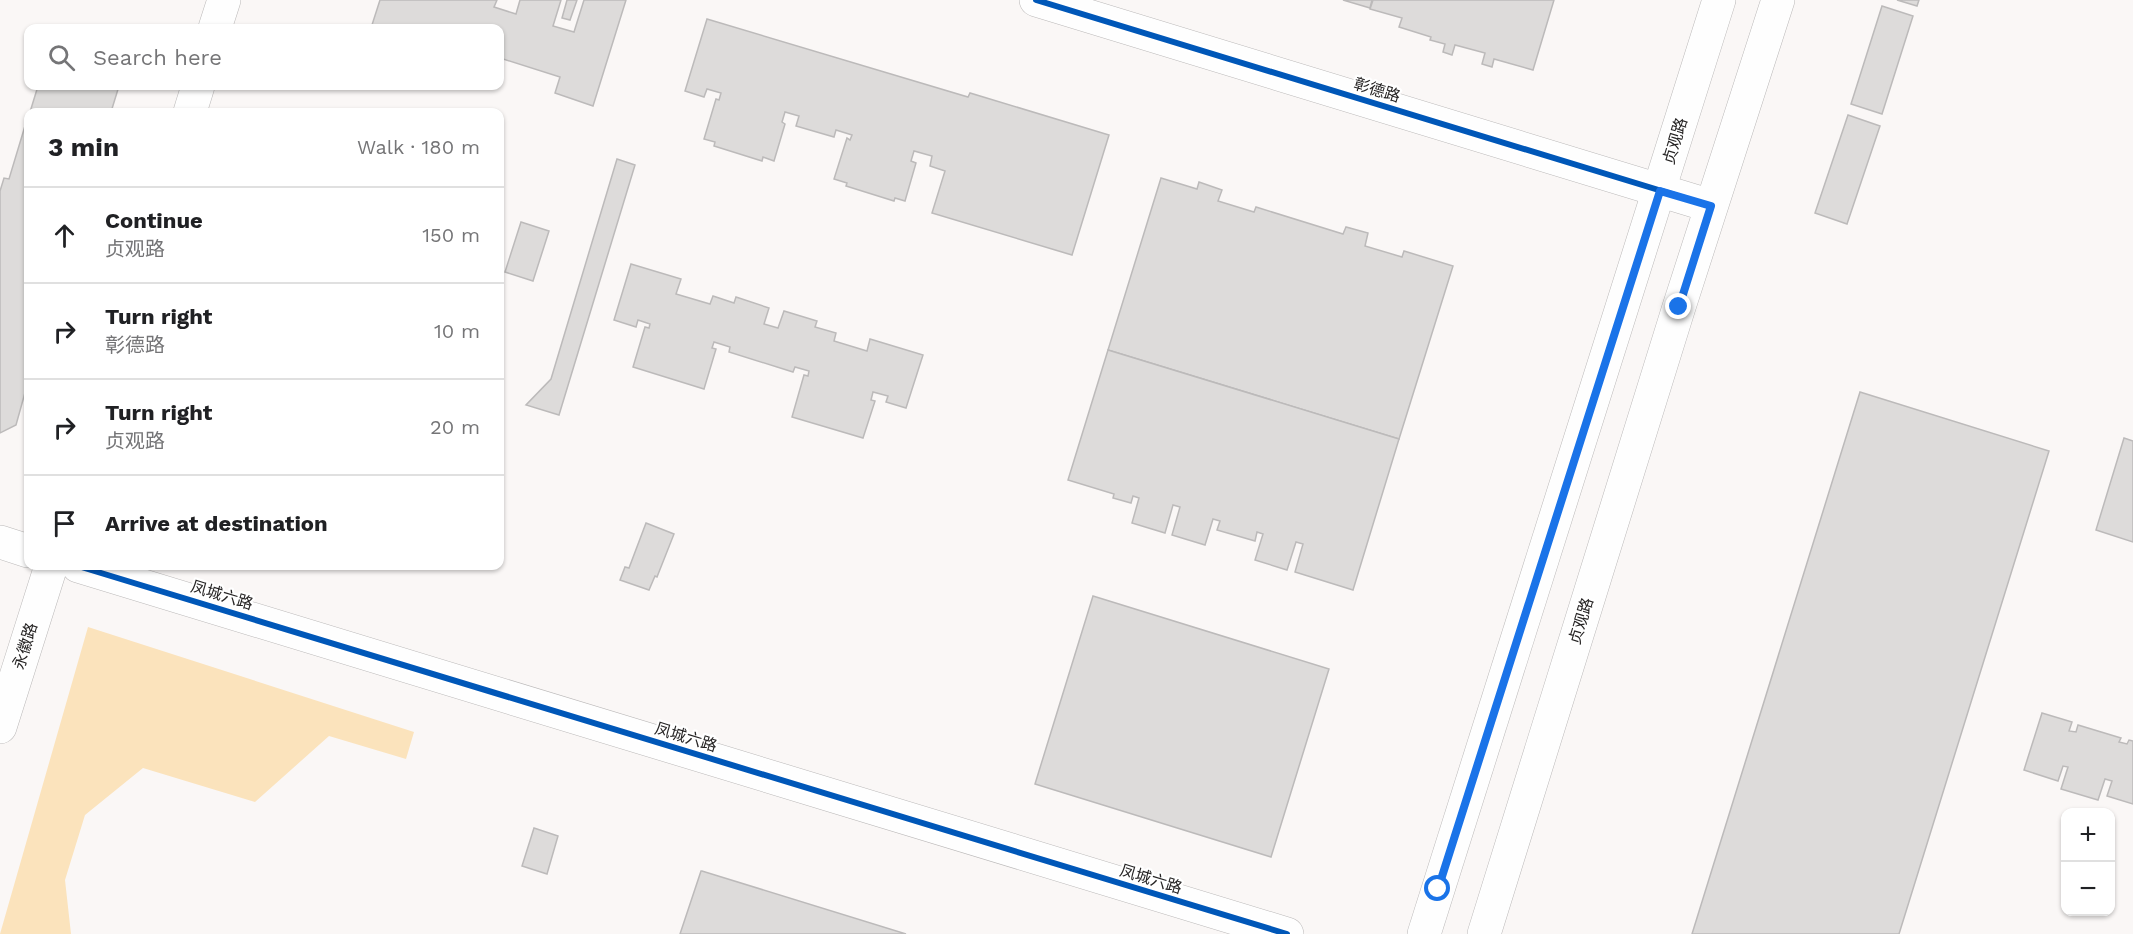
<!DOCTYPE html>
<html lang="en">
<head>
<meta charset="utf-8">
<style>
  body { margin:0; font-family:"Work Sans","Noto Sans SC",sans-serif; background:#f2f2f2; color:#202124 }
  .controls { position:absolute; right:18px; bottom:18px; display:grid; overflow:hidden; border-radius:12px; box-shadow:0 2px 4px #0004 }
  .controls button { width:54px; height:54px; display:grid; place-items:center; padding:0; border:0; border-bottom:2px solid #e0e0e0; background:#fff; color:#202124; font:30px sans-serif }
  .stop { position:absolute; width:18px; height:18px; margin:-14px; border:4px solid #1a73e8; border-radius:50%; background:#fff }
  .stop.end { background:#1a73e8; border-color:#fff; box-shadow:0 2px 6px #0008 }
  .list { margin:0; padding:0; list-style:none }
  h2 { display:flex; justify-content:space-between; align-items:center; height:78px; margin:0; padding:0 24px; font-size:26px }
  h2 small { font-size:20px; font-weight:400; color:#757577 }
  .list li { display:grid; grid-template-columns:39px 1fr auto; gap:18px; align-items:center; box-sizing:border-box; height:96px; padding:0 24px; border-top:2px solid #e0e0e0 }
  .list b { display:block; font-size:22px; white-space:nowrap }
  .list p { margin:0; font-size:20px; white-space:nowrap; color:#757577 }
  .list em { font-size:20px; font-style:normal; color:#757577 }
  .icon { flex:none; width:33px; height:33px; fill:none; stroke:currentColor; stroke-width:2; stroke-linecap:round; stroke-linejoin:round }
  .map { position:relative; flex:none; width:2133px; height:934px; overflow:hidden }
  .search { position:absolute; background:#fff; box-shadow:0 2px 4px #0004; left:24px; top:24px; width:480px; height:66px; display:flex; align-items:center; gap:15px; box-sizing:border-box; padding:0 21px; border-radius:12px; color:#757577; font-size:22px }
  .panel { position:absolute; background:#fff; box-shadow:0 2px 4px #0004; left:24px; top:108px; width:480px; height:462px; border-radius:12px }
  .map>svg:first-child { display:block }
</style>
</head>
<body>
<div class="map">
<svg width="2133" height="934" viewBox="0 0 2133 934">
  <rect width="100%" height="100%" fill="#faf7f6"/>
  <polygon fill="#fbe3bc" points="88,627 414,732 406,759 329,736 255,802 143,768 85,815 65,880 71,934 0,934"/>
  <g fill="#dddbda" stroke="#bcbaba" stroke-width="1.5">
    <polygon points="380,0 497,0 494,7 516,14 520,0 561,0 553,26 574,32 584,0 626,0 593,106 555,93 560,77 500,58 500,28 371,28"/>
    <polygon points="567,0 577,0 570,20 562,18"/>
    <polygon points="1343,0 1372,0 1370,8"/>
    <polygon points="1373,0 1554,0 1533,70 1494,59 1492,67 1482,64 1485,53 1455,45 1452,55 1443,52 1445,44 1430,40 1431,37 1399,27 1402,18 1370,9"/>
    <polygon points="1897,0 1919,0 1917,6"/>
    <polygon points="1882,6 1913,16 1882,114 1851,104"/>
    <polygon points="707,19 968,97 970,93 1109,135 1072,255 932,213 945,171 930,166 932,156 914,151 911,161 916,163 905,201 895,198 894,201 846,186 847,183 834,179 847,138 850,140 852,135 836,130 834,137 796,126 799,116 785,112 782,122 785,124 774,161 763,157 762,161 714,146 715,142 704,139 716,99 719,100 721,93 707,89 704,97 685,91"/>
    <polygon points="38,86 119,86 111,112 30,112"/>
    <polygon points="1848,115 1880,126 1847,224 1815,213"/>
    <polygon points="28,116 28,382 16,425 0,433 0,191 4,178 9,179"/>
    <polygon points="617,159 635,165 559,415 526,405 551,379"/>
    <polygon points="1161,178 1197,189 1199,182 1222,190 1218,201 1254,212 1256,207 1343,234 1346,227 1368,233 1365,246 1402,257 1404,251 1453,266 1399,439 1108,350"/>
    <polygon points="521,222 549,231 533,281 505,272"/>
    <polygon points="631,264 681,279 676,294 710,304 713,296 734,303 736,297 769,308 764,324 778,328 784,311 817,321 815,327 836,333 834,341 867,351 870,339 923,355 906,408 886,402 888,396 873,392 871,400 875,401 863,438 792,417 804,375 808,376 809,371 795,367 793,372 729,352 730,347 714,342 712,348 716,349 704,389 633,367 645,327 649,328 650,324 638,320 636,327 614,320"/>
    <polygon points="1108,350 1399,439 1353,590 1295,572 1303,544 1296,542 1287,570 1255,560 1263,534 1257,532 1255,541 1217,530 1220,521 1213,519 1205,545 1172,535 1180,507 1173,505 1165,533 1132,523 1139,498 1133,496 1131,503 1113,498 1114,494 1068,480"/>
    <polygon points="1860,392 2049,451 1899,934 1692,934"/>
    <polygon points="2124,438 2133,441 2133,542 2096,530"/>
    <polygon points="646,523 674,534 657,577 655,576 649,590 620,580 625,567 629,568"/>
    <polygon points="1093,596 1329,669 1271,857 1035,784"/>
    <polygon points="2042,713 2072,722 2069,731 2076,732 2078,725 2121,738 2119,742 2127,744 2129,740 2133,741 2133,804 2107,796 2112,781 2105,779 2098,800 2061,789 2068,767 2063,766 2058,781 2024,770"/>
    <polygon points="534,828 558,836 547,874 522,866"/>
    <polygon points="701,871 702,871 906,934 680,934"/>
  </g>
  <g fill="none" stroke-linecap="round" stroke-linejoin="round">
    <defs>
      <g id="tertiary">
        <polyline points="1036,0 1711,206"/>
        <polyline points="215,28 224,0"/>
        <polyline points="190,112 198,86"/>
        <polyline points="0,542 28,551"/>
        <polyline points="78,566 1287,934"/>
        <polyline points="0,727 51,566"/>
      </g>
      <g id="secondary">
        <polyline points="1424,934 1719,0"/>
        <polyline points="1484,934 1679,307 1778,0"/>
      </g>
    </defs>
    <use href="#tertiary" stroke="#bbb9b9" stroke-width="34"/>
    <use href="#secondary" stroke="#bbb9b9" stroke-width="34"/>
    <use href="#tertiary" stroke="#fefefe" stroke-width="33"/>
    <use href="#secondary" stroke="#fefefe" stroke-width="33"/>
    <defs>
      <g id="cycleway">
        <polyline points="1036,0 1711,206"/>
        <polyline points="78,566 1287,934"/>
      </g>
    </defs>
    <use href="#cycleway" stroke="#fff" stroke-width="10"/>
    <use href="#cycleway" stroke="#0057b8" stroke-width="6"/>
  </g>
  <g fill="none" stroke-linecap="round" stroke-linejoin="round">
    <polyline stroke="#1a73e8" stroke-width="8" points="1438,889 1660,191 1711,206 1679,307"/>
  </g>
  <g text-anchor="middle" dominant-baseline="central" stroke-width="4.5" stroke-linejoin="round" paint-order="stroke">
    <g font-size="16" fill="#262424" stroke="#fff">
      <text transform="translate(1377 90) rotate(17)">彰德路</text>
      <text transform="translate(1675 141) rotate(-73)">贞观路</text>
      <text transform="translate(222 595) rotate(17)">凤城六路</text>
      <text transform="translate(1581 621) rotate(-73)">贞观路</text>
      <text transform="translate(25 646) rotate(-73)">永徽路</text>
      <text transform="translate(686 737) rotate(17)">凤城六路</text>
      <text transform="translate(1151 879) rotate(17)">凤城六路</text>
    </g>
  </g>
</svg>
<div class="controls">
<button>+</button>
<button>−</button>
</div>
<div class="stop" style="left:1438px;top:889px"></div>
<div class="stop end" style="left:1679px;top:307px"></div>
<div class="search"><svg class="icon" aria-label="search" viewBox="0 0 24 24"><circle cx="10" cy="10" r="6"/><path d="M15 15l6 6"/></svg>Search here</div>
<section class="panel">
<h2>3 min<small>Walk · 180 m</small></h2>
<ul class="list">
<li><svg class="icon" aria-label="ahead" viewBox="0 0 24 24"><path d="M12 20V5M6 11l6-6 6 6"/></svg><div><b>Continue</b><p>贞观路</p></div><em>150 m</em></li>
<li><svg class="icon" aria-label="right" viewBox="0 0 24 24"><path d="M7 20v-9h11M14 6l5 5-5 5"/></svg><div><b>Turn right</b><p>彰德路</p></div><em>10 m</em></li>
<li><svg class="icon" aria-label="right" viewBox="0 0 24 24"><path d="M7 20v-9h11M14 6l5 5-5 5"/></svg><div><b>Turn right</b><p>贞观路</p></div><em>20 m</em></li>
<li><svg class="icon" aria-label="arrive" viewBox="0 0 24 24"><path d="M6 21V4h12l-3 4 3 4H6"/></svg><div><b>Arrive at destination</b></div></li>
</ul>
</section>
</div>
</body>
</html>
